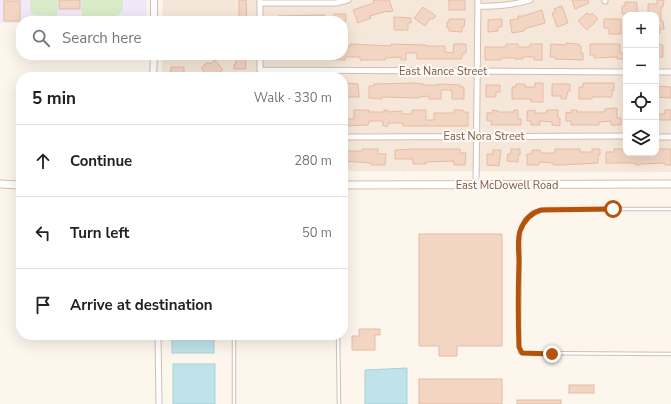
<!DOCTYPE html>
<html lang="en">
<head>
<meta charset="utf-8">
<style>
  body { margin:0; font-family:"Nunito Sans",sans-serif; background:#f6f6f6; color:#222 }
  .controls { position:absolute; right:12px; top:12px; display:grid; overflow:hidden; border-radius:8px; box-shadow:0 4px 16px #0002 }
  .controls button { width:36px; height:36px; display:grid; place-items:center; padding:0; border:0; border-bottom:1px solid #e0e0e0; background:#fff; color:#222; font:20px sans-serif }
  .stop { position:absolute; width:12px; height:12px; margin:-9px; border:3px solid #b45309; border-radius:50%; background:#fff }
  .stop.end { background:#b45309; border-color:#fff; box-shadow:0 1px 4px #0008 }
  .list { margin:0; padding:0; list-style:none }
  h2 { display:flex; justify-content:space-between; align-items:center; height:52px; margin:0; padding:0 16px; font-size:17px }
  h2 small { font-size:13px; font-weight:400; color:#767676 }
  .list li { display:grid; grid-template-columns:26px 1fr auto; gap:12px; align-items:center; box-sizing:border-box; height:72px; padding:0 16px; border-top:1px solid #e0e0e0 }
  .list b { display:block; font-size:15px; white-space:nowrap }
  .list em { font-size:13px; font-style:normal; color:#767676 }
  .icon { flex:none; width:22px; height:22px; fill:none; stroke:currentColor; stroke-width:2; stroke-linecap:round; stroke-linejoin:round }
  .map { position:relative; flex:none; width:671px; height:404px; overflow:hidden }
  .search { position:absolute; background:#fff; box-shadow:0 4px 16px #0002; left:16px; top:16px; width:332px; height:44px; display:flex; align-items:center; gap:10px; box-sizing:border-box; padding:0 14px; border-radius:16px; color:#767676; font-size:15px }
  .panel { position:absolute; background:#fff; box-shadow:0 4px 16px #0002; left:16px; top:72px; width:332px; height:268px; border-radius:16px }
  .map>svg:first-child { display:block }
</style>
</head>
<body>
<div class="map">
<svg width="671" height="404" viewBox="0 0 671 404">
  <rect width="100%" height="100%" fill="#fdf6ec"/>
  <path fill="#f5e8da" fill-rule="evenodd" d="M163,0H671V172L343,171V77H162V55H343V21H162ZM626,15H656V153H626Z"/>
  <polygon fill="#f3e8fa" points="0,0 147,0 147,21 21,21 21,23 0,23"/>
  <g fill="#d8ecc9">
    <polygon points="30,0 58,0 57,16 34,15 30,11"/>
    <polygon points="81,0 123,0 123,10 119,15 112,17 82,17"/>
  </g>
  <g fill="#bfe3e8" stroke="#a5d3da">
    <rect x="172" y="335" width="42" height="18"/>
    <rect x="173" y="364" width="42" height="40"/>
    <polygon points="407,368 407,404 365,404 365,370"/>
  </g>
  <g fill="#f3d5c3" stroke="#e6bba3">
    <rect x="59" y="0" width="21" height="9"/>
    <polygon points="239,0 246,0 247,21 239,21"/>
    <polygon points="373,0 389,0 393,11 387,12 387,11 370,16 371,18 358,23 353,10 374,3"/>
    <rect x="449" y="0" width="16" height="10"/>
    <polygon points="572,0 588,0 589,3 575,9"/>
    <polygon points="657,0 664,0 663,7 661,7 661,21 663,21 664,29 660,29 660,33 656,34 656,15 648,15 648,4 657,4"/>
    <rect x="4" y="1" width="16" height="20"/>
    <polygon points="625,2 637,2 637,14 622,14 622,6 625,6"/>
    <polygon points="562,6 568,23 557,27 552,13 555,12 554,9"/>
    <polygon points="423,7 436,16 433,19 431,18 425,26 414,18"/>
    <polygon points="542,10 545,23 524,29 524,31 512,33 510,20 518,19 518,16 523,16"/>
    <polygon points="587,13 590,15 592,13 598,19 587,30 578,21"/>
    <polygon points="334,14 346,14 346,21 278,21 278,16 325,15 325,17 334,17"/>
    <polygon points="394,17 411,18 411,23 408,23 408,30 394,30"/>
    <polygon points="449,19 465,19 464,27 462,27 462,32 449,31 449,28 447,28 447,22 449,22"/>
    <polygon points="502,19 502,27 498,27 498,31 488,32 488,20"/>
    <polygon points="604,19 621,19 621,34 609,34 609,28 604,28"/>
    <polygon points="566,43 579,44 579,46 581,46 581,53 583,53 583,60 555,59 555,57 550,57 551,44 566,45"/>
    <polygon points="350,44 391,46 391,44 426,45 426,46 445,46 445,52 453,53 454,44 466,44 466,53 463,53 461,59 417,59 417,53 406,53 406,60 401,60 401,57 385,58 385,60 360,60 360,57 345,57 345,60 343,60 316,59 315,55 343,55 343,46 351,46"/>
    <polygon points="506,44 518,44 518,47 530,47 530,44 542,44 542,60 534,60 534,57 523,57 523,59 515,59 515,58 501,58 501,60 485,60 485,47 506,47"/>
    <polygon points="590,44 620,44 620,53 625,53 625,59 617,59 617,57 594,58 594,55 590,55"/>
    <polygon points="656,44 663,45 663,57 656,57"/>
    <polygon points="238,55 245,55 246,69 234,69 234,64 236,64 236,56"/>
    <polygon points="215,60 223,70 213,77 211,74 208,76 201,68 208,62 210,64"/>
    <polygon points="171,67 184,67 184,77 170,77"/>
    <polygon points="345,83 358,84 359,97 345,97"/>
    <polygon points="415,83 423,84 423,85 438,85 438,84 460,85 460,87 464,87 464,99 452,99 452,90 441,90 441,99 429,99 429,96 419,97 419,98 382,97 382,99 369,98 369,86 374,86 374,84"/>
    <polygon points="535,83 543,83 543,102 531,102 531,99 512,99 512,87 516,87 516,84 525,84 525,87 535,87"/>
    <polygon points="583,83 614,83 614,91 612,90 612,97 592,97 592,99 579,99 579,87 583,87"/>
    <polygon points="552,84 570,84 570,91 568,91 566,99 561,99 561,96 552,96"/>
    <polygon points="486,85 500,85 500,92 496,92 496,97 486,97"/>
    <polygon points="656,86 671,87 671,98 656,97"/>
    <polygon points="617,108 617,118 621,118 621,125 611,125 611,121 599,122 599,125 571,125 571,121 566,121 566,112 571,113 571,110 577,110 577,112 603,112 605,111 605,109"/>
    <polygon points="354,110 369,110 369,112 384,112 384,110 388,110 388,112 402,111 402,114 412,114 412,110 426,110 426,120 434,120 434,113 454,113 454,110 463,110 463,112 468,112 468,126 403,126 403,123 388,123 388,126 383,126 383,121 369,121 368,125 343,126 343,119 354,119"/>
    <polygon points="492,110 498,111 498,112 514,112 514,110 518,110 518,119 521,119 521,125 491,125 492,121 487,121 487,113 492,113"/>
    <polygon points="535,110 535,113 546,113 547,110 558,110 558,118 560,118 560,126 552,125 552,122 539,121 540,125 531,125 531,121 527,121 527,111"/>
    <polygon points="665,110 671,110 671,120 656,120 656,114 665,114"/>
    <polygon points="362,149 378,149 378,154 386,154 385,165 371,165 371,163 343,161 343,151 362,151"/>
    <polygon points="413,149 460,149 460,153 466,153 465,165 454,165 454,161 426,162 426,164 413,164 413,159 395,159 395,150"/>
    <polygon points="511,149 520,149 520,155 518,155 518,162 507,161 508,154 511,154"/>
    <polygon points="555,149 580,149 580,152 592,152 592,149 600,149 600,155 598,155 598,163 560,165 553,165 553,163 539,162 539,165 527,165 527,154 532,154 532,150 540,150 541,153 555,153"/>
    <polygon points="614,149 626,149 626,153 656,153 656,149 671,149 671,165 665,165 665,163 640,164 640,165 636,165 636,163 606,163 606,152 614,152"/>
    <polygon points="493,150 501,150 499,166 487,165 487,154 493,154"/>
    <polygon points="419,234 502,234 502,346 457,346 457,356 439,356 439,346 419,346"/>
    <polygon points="359,329 380,329 380,335 375,335 375,350 352,350 352,336 359,336"/>
    <rect x="419" y="379" width="83" height="25"/>
    <rect x="569" y="385" width="25" height="8"/>
    <rect x="517" y="400" width="44" height="4"/>
  </g>
  <g fill="none" stroke-linecap="round" stroke-linejoin="round">
    <defs>
      <g id="service">
        <polyline points="671,209 548,209 533,212 525,220 520,232 519,347 520,352 522,353 671,354"/>
        <polyline points="234,335 234,404"/>
        <polyline points="338,335 339,404"/>
      </g>
      <g id="minor">
        <polyline points="605,0 605,1"/>
        <polyline points="260,3 336,3 348,0"/>
        <path d="M478,6C496,7 513,5 530,0"/>
        <polyline points="260,21 260,1"/>
        <polyline points="260,55 260,70 626,72"/>
        <polyline points="656,72 671,72"/>
        <polyline points="343,137 626,136"/>
        <polyline points="656,137 671,137"/>
        <polyline points="476,185 478,0"/>
        <polyline points="158,335 159,404"/>
      </g>
      <g id="tertiary">
        <polyline points="154,0 154,21"/>
        <polyline points="153,77 154,55"/>
      </g>
      <g id="secondary">
        <polyline points="0,184 21,185"/>
        <polyline points="343,185 671,184"/>
      </g>
    </defs>
    <use href="#service" stroke="#d1beb0" stroke-width="4.5"/>
    <use href="#minor" stroke="#d1beb0" stroke-width="7"/>
    <use href="#tertiary" stroke="#d1beb0" stroke-width="8"/>
    <use href="#secondary" stroke="#d6c0b0" stroke-width="9"/>
    <use href="#service" stroke="#fff" stroke-width="2.5"/>
    <use href="#minor" stroke="#fff" stroke-width="5"/>
    <use href="#tertiary" stroke="#fff" stroke-width="6"/>
    <use href="#secondary" stroke="#fff" stroke-width="7"/>
  </g>
  <g fill="none" stroke-linecap="round" stroke-linejoin="round">
    <path stroke="#b45309" stroke-width="5" d="M552,354L522,353L519,347C518,319 518,290 519,261C519,252 517,240 520,231C524,220 531,213 541,210L613,209"/>
  </g>
  <g text-anchor="middle" dominant-baseline="central" stroke-width="4" stroke-linejoin="round" paint-order="stroke">
    <g font-size="11" fill="#7a5c4d" stroke="#fffaf3">
      <text x="443" y="71">East Nance Street</text>
      <text x="484" y="136">East Nora Street</text>
      <text x="507" y="185">East McDowell Road</text>
    </g>
  </g>
</svg>
<div class="controls">
<button>+</button>
<button>−</button>
<button><svg class="icon" aria-label="locate" viewBox="0 0 24 24"><circle cx="12" cy="12" r="6"/><path d="M12 2v4M12 18v4M2 12h4M18 12h4"/></svg></button>
<button><svg class="icon" aria-label="layers" viewBox="0 0 24 24"><path d="M12 4l9 5-9 5-9-5zM3 14l9 5 9-5"/></svg></button>
</div>
<div class="stop" style="left:613px;top:209px"></div>
<div class="stop end" style="left:552px;top:354px"></div>
<div class="search"><svg class="icon" aria-label="search" viewBox="0 0 24 24"><circle cx="10" cy="10" r="6"/><path d="M15 15l6 6"/></svg>Search here</div>
<section class="panel">
<h2>5 min<small>Walk · 330 m</small></h2>
<ul class="list">
<li><svg class="icon" aria-label="ahead" viewBox="0 0 24 24"><path d="M12 20V5M6 11l6-6 6 6"/></svg><div><b>Continue</b></div><em>280 m</em></li>
<li><svg class="icon" aria-label="left" viewBox="0 0 24 24"><path d="M17 20v-9H6M10 6l-5 5 5 5"/></svg><div><b>Turn left</b></div><em>50 m</em></li>
<li><svg class="icon" aria-label="arrive" viewBox="0 0 24 24"><path d="M6 21V4h12l-3 4 3 4H6"/></svg><div><b>Arrive at destination</b></div></li>
</ul>
</section>
</div>
</body>
</html>
